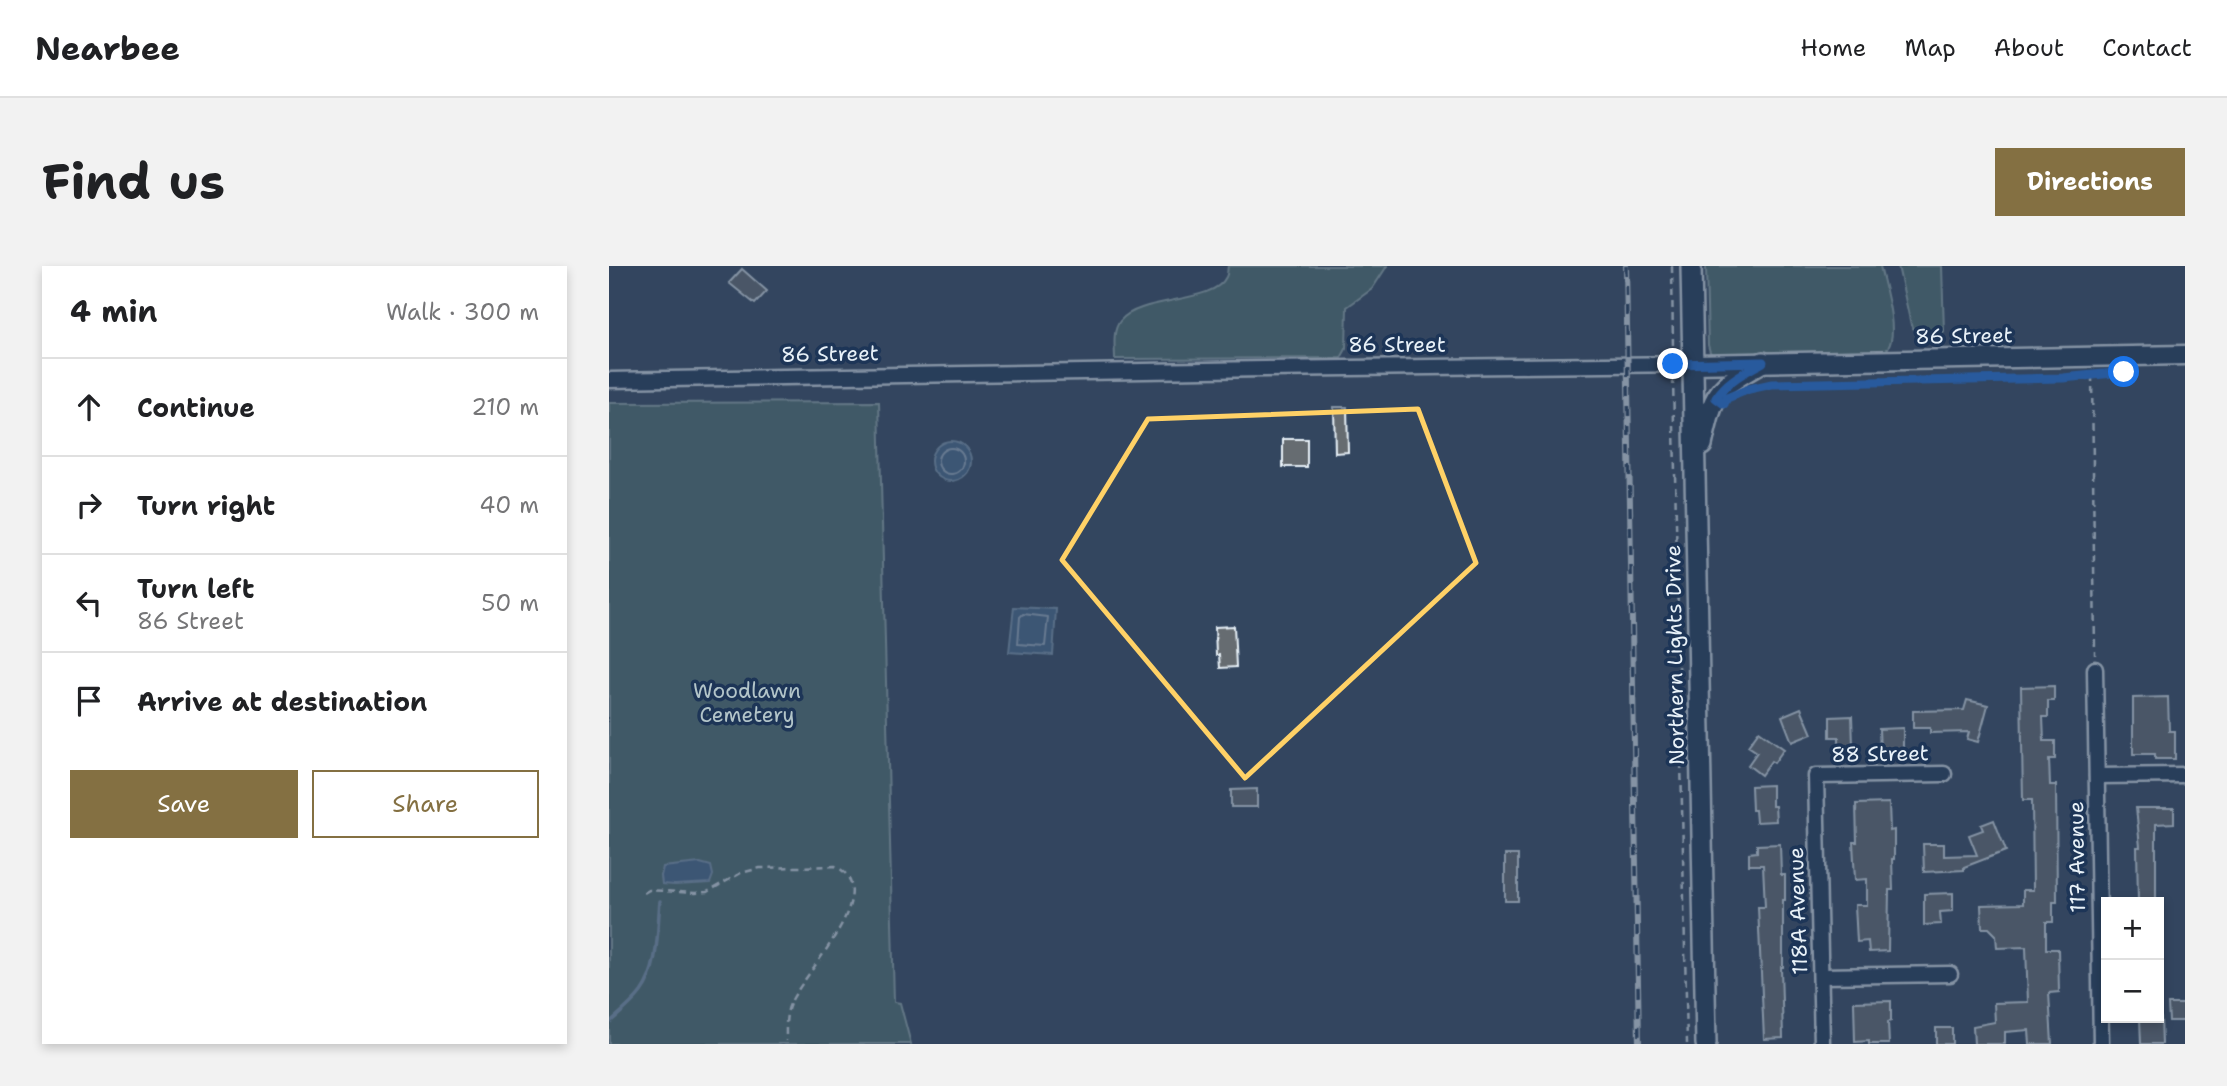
<!DOCTYPE html>
<html lang="en">
<head>
<meta charset="utf-8">
<style>
  body { margin:0; font-family:"Shantell Sans",sans-serif; background:#f2f2f2; color:#202124 }
  .controls { position:absolute; right:21px; bottom:21px; display:grid; overflow:hidden; border-radius:0px; box-shadow:0 4px 10px #0003 }
  .controls button { width:63px; height:63px; display:grid; place-items:center; padding:0; border:0; border-bottom:2px solid #e0e0e0; background:#fff; color:#202124; font:35px sans-serif }
  .stop { position:absolute; width:21px; height:21px; margin:-16px; border:5px solid #1a73e8; border-radius:50%; background:#fff }
  .stop.end { background:#1a73e8; border-color:#fff; box-shadow:0 2px 7px #0008 }
  .list { margin:0; padding:0; list-style:none }
  h2 { display:flex; justify-content:space-between; align-items:center; height:91px; margin:0; padding:0 28px; font-size:30px }
  h2 small { font-size:23px; font-weight:400; color:#757577 }
  .list li { display:grid; grid-template-columns:46px 1fr auto; gap:21px; align-items:center; box-sizing:border-box; height:98px; padding:0 28px; border-top:2px solid #e0e0e0 }
  .list b { display:block; font-size:26px; white-space:nowrap }
  .list p { margin:0; font-size:23px; white-space:nowrap; color:#757577 }
  .list em { font-size:23px; font-style:normal; color:#757577 }
  .actions { display:flex; gap:14px; padding:21px 28px }
  .actions a { flex:1; padding:16px 0; border:2px solid #847042; border-radius:0px; text-align:center; font-size:24px; color:#847042 }
  .actions .main { background:#847042; color:#fff }
  .icon { flex:none; width:38px; height:38px; fill:none; stroke:currentColor; stroke-width:2; stroke-linecap:round; stroke-linejoin:round }
  .map { position:relative; flex:none; width:1576px; height:778px; overflow:hidden; border-radius:0px }
  header { display:flex; align-items:center; gap:42px; box-sizing:border-box; height:98px; padding:0 35px; background:#fff; border-bottom:2px solid #e0e0e0 }
  header strong { font-size:33px }
  nav { display:flex; gap:38px; margin-inline-start:auto; font-size:24px }
  .intro { display:flex; align-items:center; justify-content:space-between; box-sizing:border-box; height:168px; padding:0 42px }
  h1 { margin:0; font-size:49px }
  .button { padding:18px 32px; border-radius:0px; background:#847042; color:#fff; font-size:24px; font-weight:700 }
  main { display:flex; gap:42px; padding:0 42px }
  aside { flex:1; background:#fff; border-radius:0px; box-shadow:0 4px 10px #0003 }
  .map>svg:first-child { display:block }
</style>
</head>
<body>
<header>
<strong>Nearbee</strong>
<nav><a>Home</a><a>Map</a><a>About</a><a>Contact</a></nav>
</header>
<div class="intro"><h1>Find us</h1><a class="button">Directions</a></div>
<main>
<aside>
<h2>4 min<small>Walk · 300 m</small></h2>
<ul class="list">
<li><svg class="icon" aria-label="ahead" viewBox="0 0 24 24"><path d="M12 20V5M6 11l6-6 6 6"/></svg><div><b>Continue</b></div><em>210 m</em></li>
<li><svg class="icon" aria-label="right" viewBox="0 0 24 24"><path d="M7 20v-9h11M14 6l5 5-5 5"/></svg><div><b>Turn right</b></div><em>40 m</em></li>
<li><svg class="icon" aria-label="left" viewBox="0 0 24 24"><path d="M17 20v-9H6M10 6l-5 5 5 5"/></svg><div><b>Turn left</b><p>86 Street</p></div><em>50 m</em></li>
<li><svg class="icon" aria-label="arrive" viewBox="0 0 24 24"><path d="M6 21V4h12l-3 4 3 4H6"/></svg><div><b>Arrive at destination</b></div></li>
</ul>
<div class="actions"><a class="main">Save</a><a>Share</a></div>
</aside>
<div class="map">
<svg width="1576" height="778" viewBox="0 0 1576 778">
  <rect width="100%" height="100%" fill="#33465f"/>
  <filter id="ink" filterUnits="userSpaceOnUse"><feTurbulence type="fractalNoise" baseFrequency=".0143" numOctaves="2"/><feDisplacementMap in="SourceGraphic" scale="14" xChannelSelector="R" yChannelSelector="G"/><feConvolveMatrix kernelMatrix="1 2 1 2 8 2 1 2 1" color-interpolation-filters="sRGB"/></filter>
  <g filter="url(#ink)">
    <g fill="#517271" stroke="#9cb2b4" stroke-width="2">
      <path d="M619,0H778L763,23L738,41L737,83L732,92L506,93C506,81 503,65 511,55C531,30 605,38 617,11C619,8 618,4 619,0Z"/>
      <path d="M1097,0H1271C1275,19 1290,65 1279,82C1277,85 1273,87 1271,89L1106,91L1101,86L1099,79Z"/>
      <polygon points="1289,0 1333,0 1335,66 1332,70 1317,72 1307,69 1302,59"/>
      <polygon points="270,136 285,736 291,737 302,778 0,778 0,137"/>
    </g>
    <g fill="#476a8e" stroke="#87a0b8" stroke-width="2">
      <circle cx="342" cy="195" r="20"/>
      <polygon points="405,341 447,343 444,389 400,386"/>
      <polygon points="91,597 102,600 104,609 101,617 66,619 53,618 52,610 54,601"/>
    </g>
    <g fill="none" stroke-linecap="round" stroke-linejoin="round">
      <g stroke="#a8bbce" stroke-width="2">
        <circle cx="342" cy="195" r="13"/>
        <polygon points="414,348 439,351 436,380 409,378 411,351"/>
      </g>
      <path stroke="#87a0b8" stroke-width="3.5" d="M0,757C10,748 23,738 32,726C50,702 48,664 51,635"/>
    </g>
    <g fill="#666c71" stroke="#e8f1f8" stroke-width="2">
      <polygon points="133,3 158,25 146,38 120,17"/>
      <polygon points="725,141 738,141 739,186 726,187"/>
      <rect x="674" y="173" width="24" height="28"/>
      <polygon points="625,360 627,401 611,402 610,389 607,389 606,361"/>
      <polygon points="1445,420 1445,435 1439,435 1439,451 1434,451 1435,475 1446,475 1446,493 1440,493 1441,519 1447,519 1448,636 1444,636 1444,656 1437,656 1437,683 1449,683 1450,726 1440,727 1443,778 1421,778 1420,764 1396,766 1396,778 1365,778 1364,760 1386,756 1385,737 1419,736 1417,681 1388,682 1387,669 1380,662 1373,662 1372,639 1414,638 1414,624 1424,624 1423,534 1414,534 1412,421"/>
      <polygon points="1559,431 1560,465 1566,465 1566,493 1546,493 1546,488 1524,488 1524,432"/>
      <polygon points="1358,434 1379,439 1369,476 1358,473 1360,466 1321,467 1321,462 1304,462 1304,445 1355,444"/>
      <polygon points="1192,442 1203,468 1183,476 1173,450"/>
      <polygon points="1243,450 1244,480 1230,481 1230,471 1221,471 1221,451"/>
      <polygon points="1294,462 1294,487 1271,488 1270,463"/>
      <polygon points="1150,465 1175,483 1165,497 1162,495 1152,509 1139,499 1148,486 1139,480"/>
      <polygon points="1163,519 1163,540 1166,540 1167,555 1147,556 1146,544 1143,544 1142,520"/>
      <polygon points="648,523 648,541 622,541 622,524"/>
      <polygon points="1280,537 1281,565 1285,564 1285,593 1283,593 1284,624 1280,624 1279,685 1260,686 1259,675 1248,676 1246,639 1258,639 1258,613 1246,614 1244,576 1248,576 1247,538"/>
      <polygon points="1527,542 1565,542 1565,557 1547,558 1547,636 1529,636 1528,581 1531,581"/>
      <polygon points="1385,554 1397,585 1355,601 1355,604 1315,606 1314,578 1335,578 1335,590 1368,589 1360,569 1374,564 1372,559"/>
      <polygon points="1171,578 1172,609 1176,609 1176,634 1174,634 1174,701 1172,701 1174,772 1155,773 1149,641 1156,641 1154,599 1140,599 1140,587 1148,586 1148,579"/>
      <rect x="896" y="589" width="13" height="46"/>
      <polygon points="1344,627 1344,645 1331,646 1332,658 1315,659 1315,628"/>
      <polygon points="1282,735 1282,755 1279,756 1280,778 1260,778 1260,775 1246,776 1245,736"/>
      <polygon points="1559,738 1576,738 1576,755 1560,755"/>
      <polygon points="1531,752 1552,752 1553,778 1532,778"/>
      <rect x="1327" y="762" width="16" height="16"/>
    </g>
    <g fill="none" stroke-linecap="round" stroke-linejoin="round">
      <defs>
        <g id="minor">
          <polyline points="0,114 656,103 1084,98"/>
          <polyline points="1486,403 1492,778"/>
          <polyline points="1488,510 1576,509"/>
          <polyline points="1212,710 1341,708"/>
          <polyline points="1213,778 1207,510 1335,508"/>
        </g>
        <polyline id="tertiary" points="1084,98 1576,89"/>
        <g id="secondary">
          <polyline points="1082,0 1097,778"/>
          <path d="M1093,179C1105,126 1106,123 1154,96"/>
        </g>
      </defs>
      <use href="#minor" stroke="#e8f1f8" stroke-width="19"/>
      <use href="#tertiary" stroke="#e8f1f8" stroke-width="23"/>
      <use href="#secondary" stroke="#e8f1f8" stroke-width="24"/>
      <g stroke="#e8f1f8" stroke-width="2.5" stroke-dasharray="7 5" stroke-linecap="butt">
        <polyline points="1063,0 1064,84"/>
        <polyline points="1483,109 1486,389"/>
        <polyline points="1064,112 1078,778"/>
        <polyline points="1143,122 1163,118 1453,112 1496,107"/>
        <path d="M35,627L40,624L86,627L98,626L132,607L151,602L226,600C278,625 194,707 181,738C176,749 177,763 177,775"/>
      </g>
      <use href="#minor" stroke="#1d3557" stroke-width="14"/>
      <use href="#tertiary" stroke="#1d3557" stroke-width="18"/>
      <use href="#secondary" stroke="#1d3557" stroke-width="19"/>
      <defs>
        <polyline id="rail" points="1017,0 1030,778"/>
      </defs>
      <use href="#rail" stroke="#e8f1f8" stroke-width="6"/>
      <use href="#rail" stroke="#1d3557" stroke-width="3.5" stroke-dasharray="10" stroke-linecap="butt"/>
    </g>
  </g>
  <g fill="none" stroke-linecap="round" stroke-linejoin="round" filter="url(#ink)">
    <path stroke="#1a73e8" stroke-width="9" d="M1064,98L1154,96C1135,107 1119,114 1107,132L1115,138L1118,132L1140,123L1163,118L1454,112L1515,106"/>
  </g>
  <path d="M0 0H1576V778H0ZM809,143L867,297L636,512L453,294L539,153Z" fill="#33465f" fill-opacity=".55" fill-rule="evenodd"/>
  <path fill="none" stroke="#ffd166" stroke-width="5" stroke-linejoin="round" d="M809,143L867,297L636,512L453,294L539,153Z"/>
  <g text-anchor="middle" dominant-baseline="central" stroke-width="7" stroke-linejoin="round" paint-order="stroke">
    <g font-size="21" fill="#e8f1f8" stroke="#1d3557">
      <text transform="translate(1355 70) rotate(-1)">86 Street</text>
      <text x="788" y="79">86 Street</text>
      <text transform="translate(221 88) rotate(-1)">86 Street</text>
      <text transform="translate(1066 389) rotate(-91)">Northern Lights Drive</text>
      <text transform="translate(1271 488) rotate(-1)">88 Street</text>
      <text transform="translate(1468 591) rotate(-91)">117 Avenue</text>
      <text transform="translate(1189 645) rotate(-92)">118A Avenue</text>
    </g>
    <g font-size="21" fill="#b3c5c9" stroke="#1d3557">
      <text x="138" y="425">Woodlawn<tspan x="138" dy="24">Cemetery</tspan></text>
    </g>
  </g>
</svg>
<div class="controls">
<button>+</button>
<button>−</button>
</div>
<div class="stop" style="left:1515px;top:106px"></div>
<div class="stop end" style="left:1064px;top:98px"></div>
</div>
</main>
</body>
</html>
